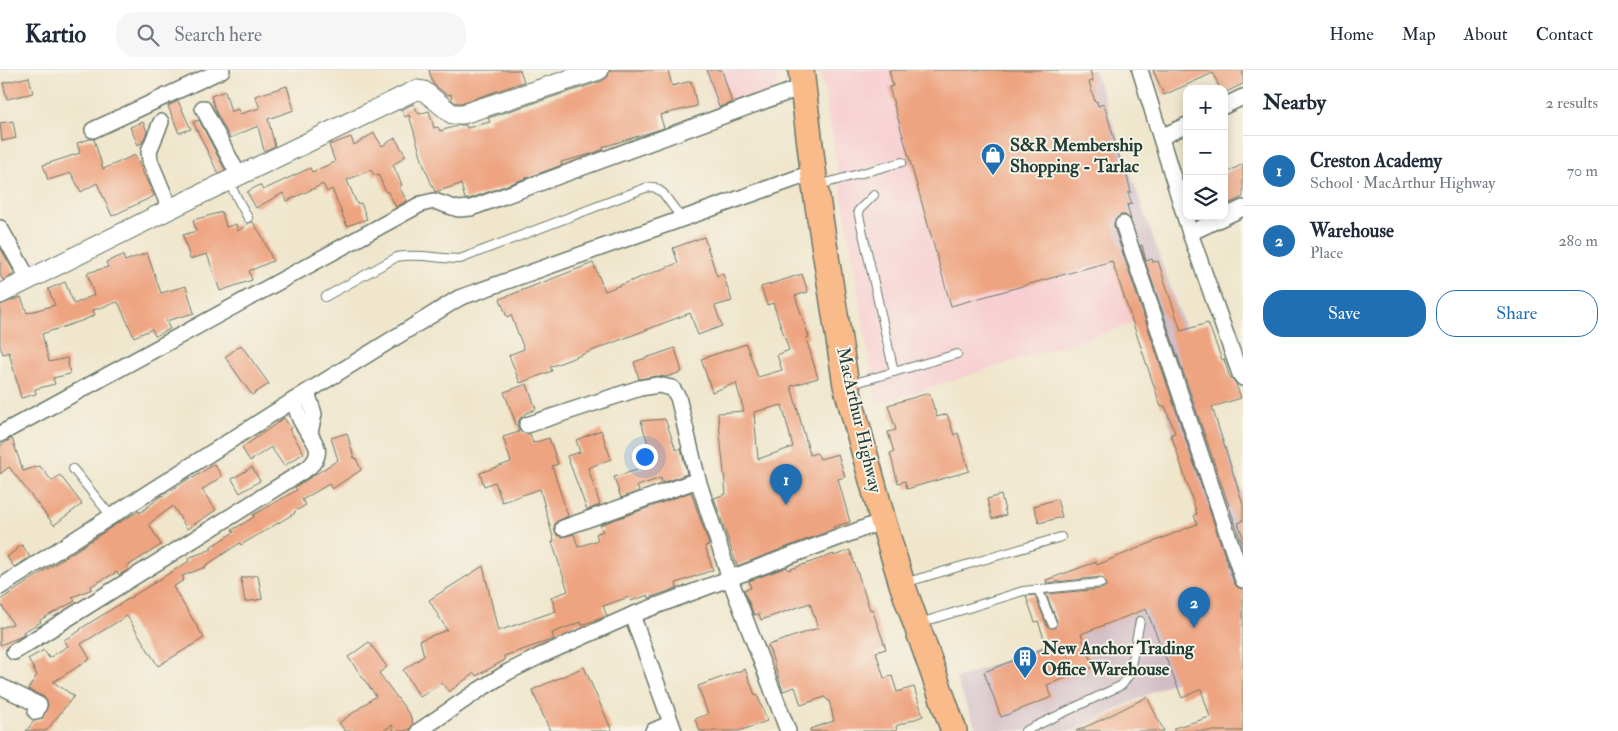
<!DOCTYPE html>
<html lang="en">
<head>
<meta charset="utf-8">
<style>
  body { margin:0; font-family:"IM FELL Double Pica",serif; background:#f6f6f7; color:#1f2937 }
  .controls { position:absolute; right:15px; top:15px; display:grid; overflow:hidden; border-radius:10px; box-shadow:0 2px 12px #0003 }
  .controls button { width:45px; height:45px; display:grid; place-items:center; padding:0; border:0; border-bottom:1px solid #e0e1e3; background:#fff; color:#1f2937; font:25px sans-serif }
  .you { position:absolute; left:644px; top:386px; width:18px; height:18px; margin:-12px; border:4px solid #fff; border-radius:50%; background:#1a73e8; box-shadow:0 0 0 8px #1a73e833 }
  .badge { display:grid; place-items:center; width:32px; height:32px; border-radius:50%; background:#1f6fb2; color:#fff; font-size:16px; font-weight:700 }
  .pin { position:absolute; translate:-50% -41px; filter:drop-shadow(0 1px 2px #0008) }
  .pin::after { content:''; position:absolute; top:26px; width:18px; height:15px; background:inherit; clip-path:polygon(0 0,100% 0,50% 100%) }
  .list { margin:0; padding:0; list-style:none }
  h2 { display:flex; justify-content:space-between; align-items:center; height:65px; margin:0; padding:0 20px; font-size:21px }
  h2 small { font-size:16px; font-weight:400; color:#747a83 }
  .list li { display:grid; grid-template-columns:32px 1fr auto; gap:15px; align-items:center; box-sizing:border-box; height:70px; padding:0 20px; border-top:1px solid #e0e1e3 }
  .list b { display:block; font-size:19px; white-space:nowrap }
  .list p { margin:0; font-size:16px; white-space:nowrap; color:#747a83 }
  .list em { font-size:16px; font-style:normal; color:#747a83 }
  .actions { display:flex; gap:10px; padding:15px 20px }
  .actions a { flex:1; padding:11px 0; border:1px solid #1f6fb2; border-radius:20px; text-align:center; font-size:18px; color:#1f6fb2 }
  .actions .main { background:#1f6fb2; color:#fff }
  .icon { flex:none; width:28px; height:28px; fill:none; stroke:currentColor; stroke-width:2; stroke-linecap:round; stroke-linejoin:round }
  .map { position:relative; flex:none; width:1243px; height:661px; overflow:hidden }
  header { display:flex; align-items:center; gap:30px; box-sizing:border-box; height:70px; padding:0 25px; background:#fff; border-bottom:1px solid #e0e1e3 }
  header strong { font-size:24px }
  nav { display:flex; gap:28px; margin-inline-start:auto; font-size:18px }
  .search { width:350px; height:45px; background:#f6f6f7; display:flex; align-items:center; gap:12px; box-sizing:border-box; padding:0 18px; border-radius:20px; color:#747a83; font-size:19px }
  main { display:flex }
  aside { flex:1; background:#fff }
  .map>svg:first-child { display:block }
</style>
</head>
<body>
<header>
<strong>Kartio</strong>
<div class="search"><svg class="icon" aria-label="search" viewBox="0 0 24 24"><circle cx="10" cy="10" r="6"/><path d="M15 15l6 6"/></svg>Search here</div>
<nav><a>Home</a><a>Map</a><a>About</a><a>Contact</a></nav>
</header>
<main>
<div class="map">
<svg width="1243" height="661" viewBox="0 0 1243 661">
  <rect width="100%" height="100%" fill="#f7f3e8"/>
  <filter id="ink" filterUnits="userSpaceOnUse"><feTurbulence type="fractalNoise" baseFrequency=".02" numOctaves="2"/><feDisplacementMap in="SourceGraphic" scale="10" xChannelSelector="R" yChannelSelector="G"/><feConvolveMatrix kernelMatrix="1 2 1 2 8 2 1 2 1" color-interpolation-filters="sRGB"/></filter>
  <filter id="wash" filterUnits="userSpaceOnUse"><feTurbulence type="fractalNoise" baseFrequency=".0096" numOctaves="4" result="noise"/><feDisplacementMap in="SourceGraphic" scale="20" xChannelSelector="R" yChannelSelector="G"/><feGaussianBlur stdDeviation="1.12" result="paint"/><feColorMatrix in="noise" values="0 0 0 0 0 0 0 0 0 0 0 0 0 0 0 0 0 1.4 0 .05"/><feComposite in="paint" operator="in"/></filter>
  <g filter="url(#wash)">
    <rect width="100%" height="100%" fill="#efe6cc"/>
    <g fill="#f7cfd2">
      <polygon points="704,0 776,0 778,23 717,44"/>
      <polygon points="821,0 1049,0 1135,253 877,334"/>
    </g>
    <polygon fill="#d2bdc6" points="1049,0 1094,0 1243,424 1243,578 1073,661 977,661 956,609 1222,508"/>
    <g id="blocks">
      <g fill="#eea481" fill-rule="evenodd">
        <polygon points="429,0 520,0 524,12 461,33 456,33 452,30 451,24 447,25 433,14"/>
        <polygon points="610,0 668,0 672,16 691,11 697,36 660,45 664,58 603,77 604,79 591,84 561,92 562,95 469,129 465,129 461,114 435,122 424,96 409,45 405,47 401,40 413,34 419,44 429,41 434,58 438,57 440,61 460,55 466,55 467,58 490,52 488,48 602,11 608,7"/>
        <polygon points="707,0 722,0 732,33 719,37"/>
        <polygon points="889,0 1090,0 1093,11 1089,12 1095,32 1097,31 1098,36 1104,34 1122,96 1124,95 1131,122 1128,123 1132,134 1127,135 1131,150 1125,145 1120,145 1114,152 1114,157 1234,513 1237,517 1243,519 1243,661 1174,661 1174,658 1210,647 1201,619 1182,628 1146,539 1081,564 1094,597 1047,615 1052,627 1001,647 984,602 1047,577 1038,551 1035,552 1026,526 1035,525 1047,556 1051,558 1055,558 1057,551 1046,524 1102,519 1106,516 1106,512 1101,507 1047,513 1046,510 1096,492 1097,495 1197,454 1194,445 1197,444 1171,364 1175,363 1171,352 1165,336 1161,337 1112,191 951,236 889,17 893,16"/>
        <polygon points="1153,0 1243,0 1243,14 1224,23 1224,19 1220,19 1213,3 1164,25"/>
        <polygon points="29,7 33,23 7,29 3,13"/>
        <polygon points="287,16 294,40 268,49 275,76 264,81 258,56 230,68 216,42 211,26 225,21 231,42 238,39 240,44 260,38 255,26"/>
        <polygon points="178,31 191,59 179,63 168,36"/>
        <polygon points="199,50 225,100 218,103 193,52"/>
        <polygon points="13,51 16,68 2,71 0,53"/>
        <polygon points="143,52 147,61 142,73 138,75 130,57"/>
        <polygon points="374,63 382,76 395,68 406,86 393,95 402,115 399,117 407,131 396,137 388,122 386,122 378,104 375,106 371,100 347,110 357,134 361,133 367,149 347,156 332,119 327,122 323,114 287,131 283,123 256,138 247,122 260,115 263,120 310,98 312,102 335,92 329,75 351,67 354,75"/>
        <polygon points="90,69 94,69 103,99 135,85 154,126 112,146 97,113 81,122 71,103 48,110 43,95 80,83 77,73"/>
        <polygon points="1243,94 1243,127 1224,136 1224,104"/>
        <polygon points="222,142 226,157 236,154 238,161 252,151 261,164 273,191 249,201 252,210 220,221 207,184 190,189 183,165 196,161 193,150"/>
        <polygon points="704,167 717,206 723,204 732,231 715,236 722,256 698,265 690,243 550,297 552,301 520,313 509,285 524,279 511,245 507,247 500,229 593,193 605,221 678,193 673,178"/>
        <polygon points="1142,175 1146,191 1152,189 1153,192 1158,191 1181,261 1208,253 1222,290 1224,289 1229,305 1236,314 1241,328 1212,337 1243,434 1243,451 1238,453 1243,467 1243,477 1140,176"/>
        <polygon points="0,177 15,204 3,210 0,205"/>
        <polygon points="147,183 161,223 186,216 194,243 166,251 170,259 155,266 152,259 134,267 118,232 93,240 95,245 84,250 42,264 49,292 67,288 70,304 53,308 55,314 35,319 36,324 21,328 9,282 3,284 0,276 0,235 21,227 27,243 55,235 48,219 65,212 74,234 94,225 87,203 108,197 106,192 123,185 125,191"/>
        <path d="M802,204L808,222L795,226L809,267L806,268L818,308L791,316L810,385L817,383L820,389L838,384L845,407L838,409L850,452L833,457L834,459L737,496L714,428L726,424L718,343L744,341L736,313L712,322L701,289L746,274L758,307L782,300L777,285L789,280L773,233L767,235L761,217ZM782,335L793,377L758,389L754,342Z"/>
        <polygon points="241,275 269,314 252,325 225,287"/>
        <polygon points="675,278 682,302 666,307 657,306 639,309 634,292"/>
        <polygon points="527,314 536,339 524,344 525,346 520,348 518,353 518,357 521,362 530,364 533,373 549,368 552,376 558,394 552,396 568,446 556,452 554,457 557,465 562,467 574,464 578,477 598,470 596,464 603,461 600,455 691,422 709,475 705,476 713,500 676,513 677,518 660,524 649,528 648,525 631,531 629,527 603,536 607,546 582,555 581,552 552,563 554,569 504,586 505,590 476,606 474,603 449,622 442,613 420,627 403,600 424,586 420,570 447,560 429,530 483,496 498,561 556,541 551,527 568,521 552,472 554,471 540,419 502,432 495,412 484,416 480,403 511,392 503,367 519,362 504,322"/>
        <polygon points="929,323 937,347 947,344 954,365 958,363 969,401 907,419 905,411 898,413 890,383 894,382 888,362 896,360 888,335"/>
        <polygon points="284,348 291,358 289,359 304,383 284,396 271,377 250,391 242,378"/>
        <polygon points="665,349 676,380 681,378 687,404 662,413 661,408 637,416 639,421 621,428 614,407 647,397 642,376 648,374 641,351"/>
        <polygon points="601,360 611,389 588,398 600,435 587,440 567,386 580,382 576,370"/>
        <polygon points="347,363 354,388 356,388 361,400 332,419 329,414 302,430 306,435 294,442 295,443 241,475 240,473 205,496 206,497 182,506 184,510 173,517 204,568 158,596 127,546 81,574 90,589 53,612 74,626 46,661 26,661 34,651 42,649 48,635 44,627 28,619 37,605 28,589 44,580 49,588 68,576 64,570 81,560 80,559 189,491 188,488 212,479 210,477 234,462 232,460 254,447 253,445 297,420 295,417 338,390 331,368"/>
        <polygon points="12,368 23,401 40,396 52,411 60,405 82,434 54,455 9,397 0,404 0,376"/>
        <polygon points="214,394 222,406 202,420 216,440 187,459 173,436 149,454 161,475 126,497 128,500 119,505 117,502 91,516 92,519 72,527 75,531 40,550 41,552 23,562 24,565 20,567 0,575 0,558 13,554 0,533 0,530 118,453 139,441 140,443 162,425 163,426 191,407 193,408"/>
        <polygon points="252,397 260,411 240,423 232,409"/>
        <polygon points="1001,425 1006,445 992,449 987,429"/>
        <polygon points="1057,429 1062,447 1039,453 1034,436"/>
        <polygon points="22,475 30,487 14,497 7,487"/>
        <polygon points="850,480 870,540 872,539 886,579 876,582 884,608 892,606 897,622 914,617 923,646 896,656 897,661 810,661 810,659 834,651 829,630 827,630 825,627 801,635 795,617 783,621 768,575 818,558 810,533 761,550 759,544 754,545 744,520 751,518 749,511 787,497 788,500 834,484 834,486"/>
        <polygon points="258,505 262,529 245,532 241,508"/>
        <polygon points="369,572 387,597 379,603 410,645 413,654 410,659 404,661 394,661 392,655 383,661 345,661 339,653 376,626 348,587"/>
        <polygon points="584,597 612,661 550,661 532,620"/>
        <polygon points="745,599 755,625 757,624 767,651 739,661 700,661 695,649 708,644 698,616"/>
        <polygon points="1147,627 1164,661 1076,661 1101,650"/>
      </g>
    </g>
  </g>
  <g filter="url(#ink)">
    <use href="#blocks" fill-opacity="0" stroke="#687869" stroke-width="1"/>
    <g fill="none" stroke-linecap="round" stroke-linejoin="round">
      <defs>
        <g id="service">
          <polyline points="228,111 248,148"/>
          <polyline points="819,115 902,92"/>
          <polyline points="874,125 858,141 894,302"/>
          <path d="M325,227L397,187C418,183 438,189 460,189L645,118L654,117L663,123L682,149"/>
          <polyline points="848,315 957,284"/>
          <polyline points="73,399 111,446"/>
          <polyline points="904,513 1061,467"/>
          <polyline points="1038,519 1052,553"/>
          <polyline points="920,553 1023,521 1101,513"/>
          <polyline points="1025,661 1122,615 1129,605 1140,551"/>
        </g>
        <g id="minor">
          <polyline points="1140,0 1190,163 1240,304 1243,308"/>
          <polyline points="1224,36 1243,27"/>
          <polyline points="203,38 239,106"/>
          <polyline points="161,52 149,81 150,91 170,139"/>
          <polyline points="93,60 222,0"/>
          <polyline points="1161,67 1187,55"/>
          <polyline points="1123,154 1243,510"/>
          <polyline points="0,158 29,210"/>
          <polyline points="1190,163 1243,138"/>
          <polyline points="307,322 314,344 310,363"/>
          <polyline points="527,355 640,318 658,315 672,318 678,327 698,410 730,509 788,661"/>
          <polyline points="0,364 421,134 434,131 458,139 471,138 802,17"/>
          <polyline points="563,458 698,410"/>
          <polyline points="0,517 294,330 459,228 814,102"/>
          <polyline points="632,545 674,661"/>
          <path d="M14,582L308,398C330,379 308,367 300,349C297,343 296,336 294,330"/>
          <polyline points="0,616 39,635 36,642"/>
          <polyline points="419,661 479,620 508,602 542,585 632,545 883,451"/>
          <polyline points="653,661 671,653"/>
        </g>
        <polyline id="tertiary" points="0,224 170,139 416,20 424,21 452,44 463,44 599,0"/>
        <polyline id="trunk" points="801,0 815,116 846,315 883,451 902,514 954,661"/>
      </defs>
      <use href="#service" stroke="#687869" stroke-width="10"/>
      <use href="#minor" stroke="#687869" stroke-width="18"/>
      <use href="#tertiary" stroke="#687869" stroke-width="21"/>
      <use href="#trunk" stroke="#687869" stroke-width="28"/>
      <use href="#service" stroke="#fff" stroke-width="8"/>
      <use href="#minor" stroke="#fff" stroke-width="15"/>
      <use href="#tertiary" stroke="#fff" stroke-width="19"/>
      <use href="#trunk" stroke="#fabb8b" stroke-width="25"/>
    </g>
  </g>
  <defs>
    <symbol id="shop-pin" viewBox="-11 -11 22 30"><path d="M0 17L-7.5 6A9.5 9.5 0 1 1 7.5 6Z" fill="#1f6fb2" stroke="#f7f3e8"/><path d="M-5-2.5h2.3a2.7 3.5 0 0 1 5.4 0H5L5.5 6h-11ZM-1.5-2.5h3a1.5 2.3 0 0 0-3 0Z" fill="#fff"/></symbol>
    <symbol id="building-pin" viewBox="-11 -11 22 30"><path d="M0 17L-7.5 6A9.5 9.5 0 1 1 7.5 6Z" fill="#1f6fb2" stroke="#f7f3e8"/><path d="M-4-6H4V6H1V3H-1V6H-4ZM-2.5-4.3h1.7v1.8h-1.7ZM.8-4.3h1.7v1.8H.8ZM-2.5-1h1.7V.8h-1.7ZM.8-1h1.7V.8H.8Z" fill="#fff"/></symbol>
  </defs>
  <g fill-rule="evenodd">
    <use href="#shop-pin" x="979" y="71" width="28" height="38"/>
    <use href="#building-pin" x="1011" y="574" width="28" height="38"/>
  </g>
  <g text-anchor="middle" dominant-baseline="central" stroke-width="4" stroke-linejoin="round" paint-order="stroke">
    <g font-size="18" font-weight="bold" fill="#1f3d34" stroke="#f7f3e8" text-anchor="start">
      <text x="1010" y="75">S&amp;R Membership<tspan x="1010" dy="21">Shopping - Tarlac</tspan></text>
      <text x="1042" y="578">New Anchor Trading<tspan x="1042" dy="21">Office Warehouse</tspan></text>
    </g>
    <g font-size="18" fill="#1f3d34" stroke="#f7f3e8">
      <text transform="translate(859 350) rotate(77)">MacArthur Highway</text>
    </g>
  </g>
</svg>
<div class="controls">
<button>+</button>
<button>−</button>
<button><svg class="icon" aria-label="layers" viewBox="0 0 24 24"><path d="M12 4l9 5-9 5-9-5zM3 14l9 5 9-5"/></svg></button>
</div>
<div class="you"></div>
<div class="pin badge" style="left:786px;top:435px">1</div>
<div class="pin badge" style="left:1194px;top:558px">2</div>
</div>
<aside>
<h2>Nearby<small>2 results</small></h2>
<ul class="list">
<li><span class="badge">1</span><div><b>Creston Academy</b><p>School · MacArthur Highway</p></div><em>70 m</em></li>
<li><span class="badge">2</span><div><b>Warehouse</b><p>Place</p></div><em>280 m</em></li>
</ul>
<div class="actions"><a class="main">Save</a><a>Share</a></div>
</aside>
</main>
</body>
</html>
